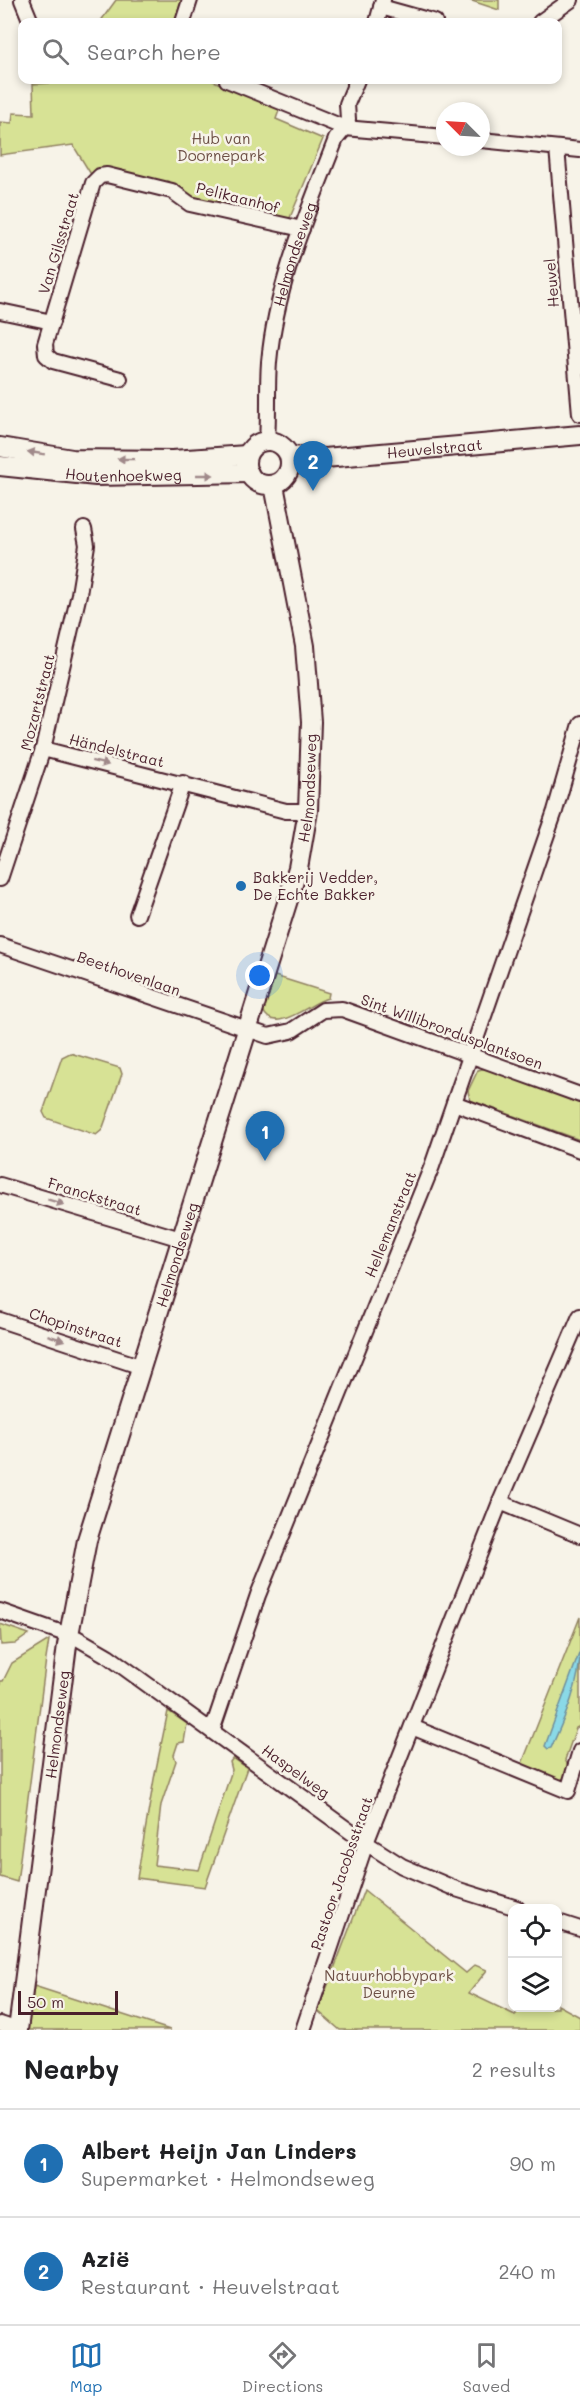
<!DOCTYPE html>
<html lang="en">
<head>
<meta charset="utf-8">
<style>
  body { margin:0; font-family:Mali,sans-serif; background:#f6f6f6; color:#202124 }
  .controls { position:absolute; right:18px; bottom:18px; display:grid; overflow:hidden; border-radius:12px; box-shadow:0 3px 9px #0003 }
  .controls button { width:54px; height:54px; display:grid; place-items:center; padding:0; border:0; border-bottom:2px solid #e0e0e0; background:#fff; color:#202124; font:30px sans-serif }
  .compass { position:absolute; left:436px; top:102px; width:54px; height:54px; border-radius:50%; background:#fff; box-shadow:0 3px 9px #0003; rotate:294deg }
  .scale { position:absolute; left:18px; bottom:15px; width:100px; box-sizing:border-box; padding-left:6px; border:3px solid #4a1f2b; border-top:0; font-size:16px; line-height:21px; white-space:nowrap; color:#4a1f2b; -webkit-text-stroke:4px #f7f3e8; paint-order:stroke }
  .you { position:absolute; left:260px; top:976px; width:21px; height:21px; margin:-15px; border:4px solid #fff; border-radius:50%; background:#1a73e8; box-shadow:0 0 0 9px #1a73e833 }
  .badge { display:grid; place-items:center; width:39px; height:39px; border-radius:50%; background:#1f6fb2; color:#fff; font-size:20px; font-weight:700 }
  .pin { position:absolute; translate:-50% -50px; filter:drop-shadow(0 2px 3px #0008) }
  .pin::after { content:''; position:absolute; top:32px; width:21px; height:18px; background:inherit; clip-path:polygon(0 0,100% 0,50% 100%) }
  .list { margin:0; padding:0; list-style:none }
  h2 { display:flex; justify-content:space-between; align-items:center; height:78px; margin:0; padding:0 24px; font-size:26px }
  h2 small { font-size:20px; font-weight:400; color:#757577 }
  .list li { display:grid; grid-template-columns:39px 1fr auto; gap:18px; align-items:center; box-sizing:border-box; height:108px; padding:0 24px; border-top:2px solid #e0e0e0 }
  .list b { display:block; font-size:22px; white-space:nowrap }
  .list p { margin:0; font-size:20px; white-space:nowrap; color:#757577 }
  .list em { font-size:20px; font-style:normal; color:#757577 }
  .icon { flex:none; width:33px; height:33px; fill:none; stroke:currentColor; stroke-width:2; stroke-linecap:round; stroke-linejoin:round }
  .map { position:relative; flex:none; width:580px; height:2030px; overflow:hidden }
  .search { position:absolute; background:#fff; box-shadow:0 3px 9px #0003; left:18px; right:18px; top:18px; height:66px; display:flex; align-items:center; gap:15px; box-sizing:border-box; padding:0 21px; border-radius:12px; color:#757577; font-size:22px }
  .sheet { height:294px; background:#fff }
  nav { display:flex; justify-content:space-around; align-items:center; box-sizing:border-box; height:84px; border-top:2px solid #e0e0e0; background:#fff; font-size:16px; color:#757577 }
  nav a { display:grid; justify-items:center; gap:3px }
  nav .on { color:#1f6fb2 }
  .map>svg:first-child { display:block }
</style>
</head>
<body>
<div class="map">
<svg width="580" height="2030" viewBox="0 0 580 2030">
  <rect width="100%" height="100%" fill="#f7f3e8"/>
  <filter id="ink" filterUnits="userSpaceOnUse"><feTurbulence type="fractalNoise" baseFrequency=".0167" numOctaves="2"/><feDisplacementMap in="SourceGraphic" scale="12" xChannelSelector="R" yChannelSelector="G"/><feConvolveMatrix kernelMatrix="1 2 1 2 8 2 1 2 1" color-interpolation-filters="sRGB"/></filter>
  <g filter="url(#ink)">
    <g fill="#d7e295" stroke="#908060" stroke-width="1.5">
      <polygon points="116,0 188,0 179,22 100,22"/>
      <polygon points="469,0 499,0 499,10"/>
      <polygon points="53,80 211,80 280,108 276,119 323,139 289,220 192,200 177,185 107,169 98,170 92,176 73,145 0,155 0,122 12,123 13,113 34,114 33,84 52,83"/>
      <path d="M275,976L329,993L328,998C310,1002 274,1037 263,1010Z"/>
      <polygon points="70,1053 120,1068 122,1074 102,1130 96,1135 46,1118 43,1112 62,1057"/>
      <polygon points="491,1067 580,1102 580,1140 470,1100 468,1091 478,1070"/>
      <polygon points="580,1617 580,1726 576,1728 565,1760 569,1767 567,1775 560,1781 521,1766"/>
      <polygon points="0,1624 29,1634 15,1644 1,1645"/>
      <polygon points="49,1640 46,1659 17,1882 0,1877 0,1681 3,1681 12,1663"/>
      <polygon points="168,1711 187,1724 184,1742 178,1743 174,1755 176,1761 161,1805 154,1865 199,1870 232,1770 230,1762 233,1758 247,1768 205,1887 137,1878 154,1779"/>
      <polygon points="364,1890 466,1973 475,1965 487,1970 469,1993 515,2015 522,2008 558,2008 558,2005 580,2017 580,2030 340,2030 318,2011"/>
      <polygon points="34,1986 170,2030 28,2030"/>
    </g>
    <path fill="#8ad9e7" stroke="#708f9c" stroke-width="1.5" d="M580,1651C580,1685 565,1717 551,1748L548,1749L545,1746Z"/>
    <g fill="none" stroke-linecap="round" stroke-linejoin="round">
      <defs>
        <g id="street">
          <polyline points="22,0 31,22"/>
          <polyline points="381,7 435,22"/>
          <polyline points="183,22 190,0"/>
          <polyline points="377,22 383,0"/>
          <polyline points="540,22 571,0"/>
          <polyline points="227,80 345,128 445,137"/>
          <polyline points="481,140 580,150"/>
          <polyline points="557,148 580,414"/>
          <polyline points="0,311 52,322"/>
          <polyline points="120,379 53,361 46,355 45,344 93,183 100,176 107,175 172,191 190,204 302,229"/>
          <path id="s1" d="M267,440C269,414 267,388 269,362C276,284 308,212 336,139L345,128L348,119L347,104L357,80"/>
          <polyline points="43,749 286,811 308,811"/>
          <polyline points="0,879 43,749 79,594 87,545 84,529"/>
          <polyline points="137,915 183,783"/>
          <polyline points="0,945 268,1036 291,1031 323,1010 342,1009 580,1095"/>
          <polyline points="454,1103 580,1150"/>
          <polyline points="0,1185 181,1239"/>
          <polyline points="0,1320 142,1367"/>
          <polyline points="500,1502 580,1535"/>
          <polyline points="0,1611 77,1638 108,1656 366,1843 402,1866 456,1889 517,1908"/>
          <polyline points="412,1727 568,1791 580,1751"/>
          <polyline points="212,1731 258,1595 432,1166 555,811 580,724"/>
          <polyline points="558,1922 580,1929"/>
          <polyline points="0,2024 18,2030"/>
          <polyline points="303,2030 366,1843 500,1502 580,1316"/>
        </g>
        <g id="secondary">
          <circle cx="268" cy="463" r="22"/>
          <polyline points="0,447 72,459 172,460 247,455"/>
          <path id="s2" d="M289,456L325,458L580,435"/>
          <path id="s3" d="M0,466L96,476L249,473"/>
          <path id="s4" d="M18,2030L67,1645L87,1540L298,868L308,811L311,722L305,646L274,485"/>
        </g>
      </defs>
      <use href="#street" stroke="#4a1f2b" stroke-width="18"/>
      <use href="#secondary" stroke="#4a1f2b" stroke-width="22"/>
      <use href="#street" stroke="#f7f3e8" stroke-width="14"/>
      <use href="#secondary" stroke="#f7f3e8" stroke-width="18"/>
    </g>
    <defs><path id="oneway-solid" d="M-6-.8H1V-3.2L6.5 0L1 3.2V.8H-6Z" transform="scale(1.5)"/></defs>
    <g fill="#a0898a">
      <use href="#oneway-solid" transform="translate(36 453) rotate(-171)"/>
      <use href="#oneway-solid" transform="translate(126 459) rotate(-179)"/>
      <use href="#oneway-solid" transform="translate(205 475)"/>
      <use href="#oneway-solid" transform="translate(100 763) rotate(14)"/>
      <use href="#oneway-solid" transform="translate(56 1202) rotate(17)"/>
      <use href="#oneway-solid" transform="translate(56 1338) rotate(18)"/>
    </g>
  </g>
  <circle fill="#1f6fb2" stroke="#f7f3e8" stroke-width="2" cx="241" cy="886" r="6"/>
  <g text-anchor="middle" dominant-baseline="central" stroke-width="5" stroke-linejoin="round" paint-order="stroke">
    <g font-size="15" fill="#6d5046" stroke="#f7f3e8">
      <text x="221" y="138">Hub van<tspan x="221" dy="17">Doornepark</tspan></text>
      <text x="389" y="1975">Natuurhobbypark<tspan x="389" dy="17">Deurne</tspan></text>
    </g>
    <g font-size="15" fill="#4a1f2b" stroke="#f7f3e8">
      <text transform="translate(238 197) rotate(14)">Pelikaanhof</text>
      <text transform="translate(58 243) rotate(-73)">Van Gilsstraat</text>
      <text stroke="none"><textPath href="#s1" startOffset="189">Helmondseweg</textPath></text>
      <text transform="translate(551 283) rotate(-95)">Heuvel</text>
      <text stroke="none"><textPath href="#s2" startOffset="146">Heuvelstraat</textPath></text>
      <text stroke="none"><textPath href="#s3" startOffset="124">Houtenhoekweg</textPath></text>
      <text transform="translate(37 702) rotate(-76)">Mozartstraat</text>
      <text transform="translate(117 750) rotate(14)">Händelstraat</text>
      <text stroke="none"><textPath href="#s4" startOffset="1280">Helmondseweg</textPath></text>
      <text transform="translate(129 973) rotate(19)">Beethovenlaan</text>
      <text transform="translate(452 1031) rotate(20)">Sint Willibrordusplantsoen</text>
      <text transform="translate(95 1196) rotate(17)">Franckstraat</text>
      <text transform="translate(390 1224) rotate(-68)">Hellemanstraat</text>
      <text stroke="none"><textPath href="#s4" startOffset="794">Helmondseweg</textPath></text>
      <text transform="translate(76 1327) rotate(18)">Chopinstraat</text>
      <text stroke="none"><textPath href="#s4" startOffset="308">Helmondseweg</textPath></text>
      <text transform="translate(296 1771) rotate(36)">Haspelweg</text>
      <text transform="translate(341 1873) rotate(-71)">Pastoor Jacobsstraat</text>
    </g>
    <g font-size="15" fill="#4a1f2b" stroke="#f7f3e8" text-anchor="start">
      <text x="253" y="877">Bakkerij Vedder,<tspan x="253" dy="17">De Echte Bakker</tspan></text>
    </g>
  </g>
</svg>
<div class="controls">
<button><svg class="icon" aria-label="locate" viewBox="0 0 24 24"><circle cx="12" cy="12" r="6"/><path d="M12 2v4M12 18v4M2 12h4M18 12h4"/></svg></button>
<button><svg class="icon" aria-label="layers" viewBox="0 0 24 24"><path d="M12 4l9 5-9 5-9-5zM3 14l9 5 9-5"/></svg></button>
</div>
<svg class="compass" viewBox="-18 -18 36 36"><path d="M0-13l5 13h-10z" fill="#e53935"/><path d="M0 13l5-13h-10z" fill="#757577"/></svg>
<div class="scale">50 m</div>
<div class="you"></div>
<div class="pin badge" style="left:265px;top:1161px">1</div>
<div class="pin badge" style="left:313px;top:491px">2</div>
<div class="search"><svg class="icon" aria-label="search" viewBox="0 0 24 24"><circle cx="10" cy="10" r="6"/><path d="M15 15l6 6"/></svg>Search here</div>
</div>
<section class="sheet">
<h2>Nearby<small>2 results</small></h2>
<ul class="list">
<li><span class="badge">1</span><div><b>Albert Heijn Jan Linders</b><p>Supermarket · Helmondseweg</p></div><em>90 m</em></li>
<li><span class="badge">2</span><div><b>Azië</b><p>Restaurant · Heuvelstraat</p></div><em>240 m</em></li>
</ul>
</section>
<nav>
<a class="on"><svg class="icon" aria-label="map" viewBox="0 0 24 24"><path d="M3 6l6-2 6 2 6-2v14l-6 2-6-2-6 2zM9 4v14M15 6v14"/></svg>Map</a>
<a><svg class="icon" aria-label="directions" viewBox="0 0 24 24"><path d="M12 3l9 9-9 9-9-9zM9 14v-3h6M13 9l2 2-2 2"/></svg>Directions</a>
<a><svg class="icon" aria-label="saved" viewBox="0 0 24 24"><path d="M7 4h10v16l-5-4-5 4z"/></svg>Saved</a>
</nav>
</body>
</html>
